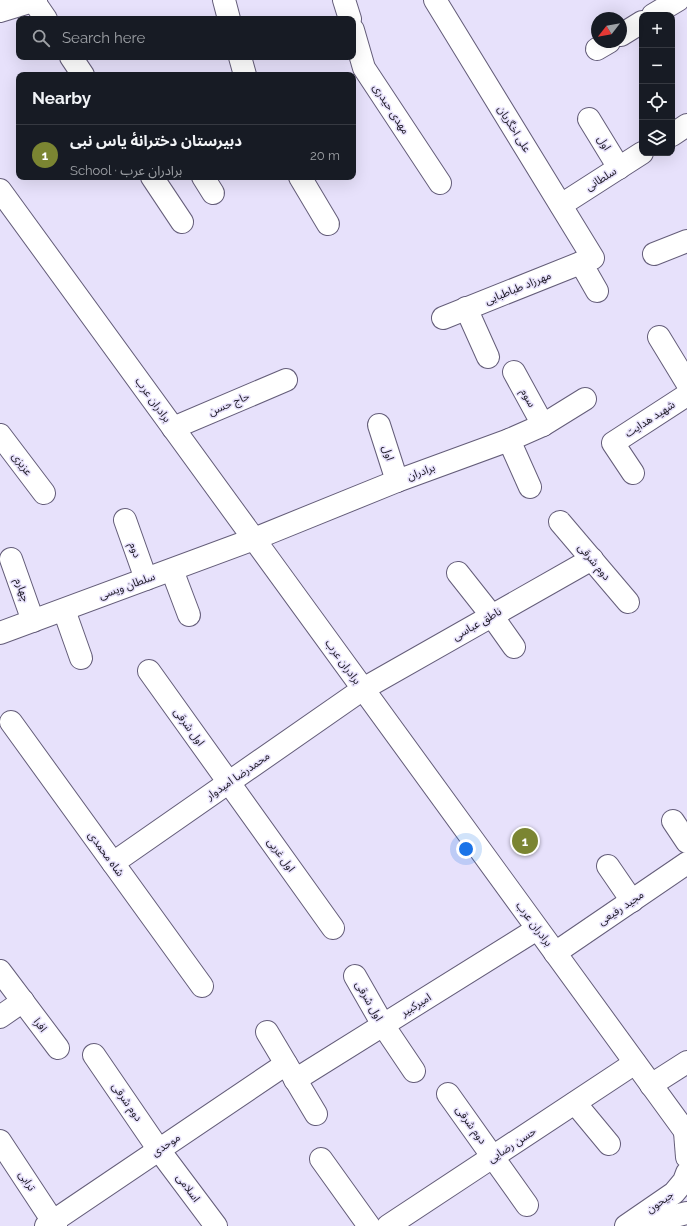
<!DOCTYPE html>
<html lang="en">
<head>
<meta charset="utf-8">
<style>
  body { margin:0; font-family:Raleway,"Noto Sans Arabic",sans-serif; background:#20242c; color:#f1f3f6 }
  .controls { position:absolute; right:12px; top:12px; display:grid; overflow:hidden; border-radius:8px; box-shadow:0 4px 16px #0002 }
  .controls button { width:36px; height:36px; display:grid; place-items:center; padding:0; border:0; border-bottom:1px solid #363941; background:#171b24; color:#f1f3f6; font:20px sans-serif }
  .compass { position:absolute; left:591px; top:12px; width:36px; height:36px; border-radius:50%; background:#171b24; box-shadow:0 4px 16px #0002; rotate:239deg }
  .you { position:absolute; left:466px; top:849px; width:14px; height:14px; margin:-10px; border:3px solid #fff; border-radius:50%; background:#1a73e8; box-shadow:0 0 0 6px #1a73e833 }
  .badge { display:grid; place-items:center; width:26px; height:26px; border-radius:50%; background:#7b8532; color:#fff; font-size:13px; font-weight:700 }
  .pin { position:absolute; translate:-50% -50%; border:2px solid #fff; box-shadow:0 1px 4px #0006 }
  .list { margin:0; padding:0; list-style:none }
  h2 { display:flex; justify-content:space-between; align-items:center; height:52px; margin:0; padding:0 16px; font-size:17px }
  h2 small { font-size:13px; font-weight:400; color:#9ea1a6 }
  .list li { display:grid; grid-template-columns:26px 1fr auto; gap:12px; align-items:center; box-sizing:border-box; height:56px; padding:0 16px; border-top:1px solid #363941 }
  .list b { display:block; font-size:15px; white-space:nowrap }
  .list p { margin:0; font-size:13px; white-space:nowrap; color:#9ea1a6 }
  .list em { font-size:13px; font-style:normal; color:#9ea1a6 }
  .icon { flex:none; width:22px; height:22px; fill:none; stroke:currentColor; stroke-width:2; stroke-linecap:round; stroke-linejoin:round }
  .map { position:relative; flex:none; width:687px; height:1226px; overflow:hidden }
  .search { position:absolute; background:#171b24; box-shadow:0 4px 16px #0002; left:16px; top:16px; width:340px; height:44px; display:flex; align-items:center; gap:10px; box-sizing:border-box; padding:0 14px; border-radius:8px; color:#9ea1a6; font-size:15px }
  .panel { position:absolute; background:#171b24; box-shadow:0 4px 16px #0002; left:16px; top:72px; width:340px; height:108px; border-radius:8px }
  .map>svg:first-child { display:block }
</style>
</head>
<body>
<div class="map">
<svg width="687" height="1226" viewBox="0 0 687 1226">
  <rect width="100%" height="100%" fill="#e7e1fb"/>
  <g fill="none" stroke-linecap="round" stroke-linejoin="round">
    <defs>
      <g id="minor">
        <polyline points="33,0 46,19"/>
        <polyline points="224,0 229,19"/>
        <polyline points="344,0 350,19"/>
        <polyline points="435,0 593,258 443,318"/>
        <polyline points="0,11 36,0"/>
        <polyline points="653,15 678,0"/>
        <polyline points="353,30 364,68 440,183"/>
        <polyline points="621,35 642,22"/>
        <polyline points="597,49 609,42"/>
        <polyline points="71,57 83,75"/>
        <polyline points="240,57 245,75"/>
        <polyline points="589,119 619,168"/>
        <polyline points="672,135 687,125"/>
        <polyline points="152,177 182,222"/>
        <polyline points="203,177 213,193"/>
        <polyline points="300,177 328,224"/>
        <polyline points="0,190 687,1134"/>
        <polyline points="561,205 642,153"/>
        <polyline points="654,254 687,241"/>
        <polyline points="581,263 597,291"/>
        <polyline points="466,308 488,357"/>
        <polyline points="659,337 687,383"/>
        <polyline points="514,372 543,425"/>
        <polyline points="379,425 397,481"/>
        <polyline points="173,428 286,380"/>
        <polyline points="0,435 44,493"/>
        <polyline points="509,440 530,487"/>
        <polyline points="633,473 613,443 687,395"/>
        <polyline points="125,520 146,579"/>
        <polyline points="560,522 628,602"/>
        <polyline points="11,559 33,621"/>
        <polyline points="172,570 189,615"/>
        <polyline points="458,573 492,616 514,647"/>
        <polyline points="64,610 81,658"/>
        <polyline points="0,633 254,539 397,481 509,440 543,425 585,399"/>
        <polyline points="149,671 333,928"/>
        <polyline points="11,722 202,986"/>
        <polyline points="673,821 687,842"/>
        <polyline points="113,863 363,689 592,559"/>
        <polyline points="608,866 632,901"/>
        <polyline points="555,953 687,863"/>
        <polyline points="0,971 58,1048"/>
        <polyline points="355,976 383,1025 414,1071"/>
        <polyline points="0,1017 23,1001"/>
        <polyline points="267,1032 316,1114"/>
        <polyline points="94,1055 159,1150 216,1226"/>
        <polyline points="295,1080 537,929"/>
        <polyline points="651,1085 687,1062"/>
        <polyline points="448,1094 527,1205"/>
        <polyline points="575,1103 609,1144"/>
        <polyline points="0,1141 56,1226"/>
        <polyline points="321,1159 369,1226"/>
        <polyline points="46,1226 286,1064"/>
        <polyline points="388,1226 635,1063"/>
      </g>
      <g id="major">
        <polyline points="685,1132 687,1157"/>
        <polyline points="626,1226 674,1193 684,1181 687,1173"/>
        <polyline points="651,1226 667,1218 687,1213"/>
      </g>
    </defs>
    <use href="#minor" stroke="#645d79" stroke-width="24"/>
    <use href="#major" stroke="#645d79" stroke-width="24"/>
    <use href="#minor" stroke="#fff" stroke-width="22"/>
    <use href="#major" stroke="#fff" stroke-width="22"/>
  </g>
  <g text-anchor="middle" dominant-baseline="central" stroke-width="3" stroke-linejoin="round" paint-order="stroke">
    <g font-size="11" fill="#1b1823" stroke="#e7e1fb">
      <text transform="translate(391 109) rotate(57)">مهدی حیدری</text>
      <text transform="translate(514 129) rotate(58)">علی اخگریان</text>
      <text transform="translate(604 143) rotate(58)">اول</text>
      <text transform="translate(601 179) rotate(-32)">سلطانی</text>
      <text transform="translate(518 288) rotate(-22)">مهرزاد طباطبایی</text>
      <text transform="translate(528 398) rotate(61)">سوم</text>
      <text transform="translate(153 400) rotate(54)">برادران عرب</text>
      <text transform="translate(229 404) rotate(-23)">حاج حسن</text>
      <text transform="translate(650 419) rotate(-33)">شهید هدایت</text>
      <text transform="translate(388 453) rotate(72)">اول</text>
      <text transform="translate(22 464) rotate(53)">عزیزی</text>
      <text transform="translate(421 472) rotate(-20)">برادران</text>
      <text transform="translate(135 550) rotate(70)">دوم</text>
      <text transform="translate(594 562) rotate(50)">دوم شرقی</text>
      <text transform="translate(127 586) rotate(-20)">سلطان ویسی</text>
      <text transform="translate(22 590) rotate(70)">چهارم</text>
      <text transform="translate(477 624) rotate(-30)">ناطق عباسی</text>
      <text transform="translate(343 662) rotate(54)">برادران عرب</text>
      <text transform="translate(189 727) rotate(54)">اول شرقی</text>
      <text transform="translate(238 776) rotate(-35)">محمدرضا امیدوار</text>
      <text transform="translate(106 854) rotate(54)">شاه محمدی</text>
      <text transform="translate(281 855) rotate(54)">اول غربی</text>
      <text transform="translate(621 908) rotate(-34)">مجید رفیعی</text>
      <text transform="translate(534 924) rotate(53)">برادران عرب</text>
      <text transform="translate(369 1001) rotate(60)">اول شرقی</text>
      <text transform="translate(416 1005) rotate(-32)">امیرکبیر</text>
      <text transform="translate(40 1025) rotate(53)">افرا</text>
      <text transform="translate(127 1102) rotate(55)">دوم شرقی</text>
      <text transform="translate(471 1125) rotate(54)">دوم شرقی</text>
      <text transform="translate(166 1145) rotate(-34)">موحدی</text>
      <text transform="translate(512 1145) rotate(-33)">حسن رضایی</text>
      <text transform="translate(27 1181) rotate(57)">ترابی</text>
      <text transform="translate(188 1188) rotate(54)">اسلامی</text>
      <text transform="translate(660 1202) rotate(-35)">جیحون</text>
    </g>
  </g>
</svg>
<div class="controls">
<button>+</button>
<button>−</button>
<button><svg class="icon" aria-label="locate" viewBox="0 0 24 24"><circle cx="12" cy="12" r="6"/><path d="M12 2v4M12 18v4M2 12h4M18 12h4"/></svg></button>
<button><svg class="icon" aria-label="layers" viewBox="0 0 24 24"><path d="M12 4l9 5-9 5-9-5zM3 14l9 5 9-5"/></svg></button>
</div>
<svg class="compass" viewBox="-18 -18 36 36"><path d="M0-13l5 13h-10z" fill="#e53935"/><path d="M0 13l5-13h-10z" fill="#9ea1a6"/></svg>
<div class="you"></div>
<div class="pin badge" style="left:525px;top:841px">1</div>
<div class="search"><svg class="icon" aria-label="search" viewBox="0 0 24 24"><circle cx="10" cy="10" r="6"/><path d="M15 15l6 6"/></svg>Search here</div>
<section class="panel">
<h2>Nearby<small></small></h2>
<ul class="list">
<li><span class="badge">1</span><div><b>دبیرستان دخترانهٔ یاس نبی</b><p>School · برادران عرب</p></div><em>20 m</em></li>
</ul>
</section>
</div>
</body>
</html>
